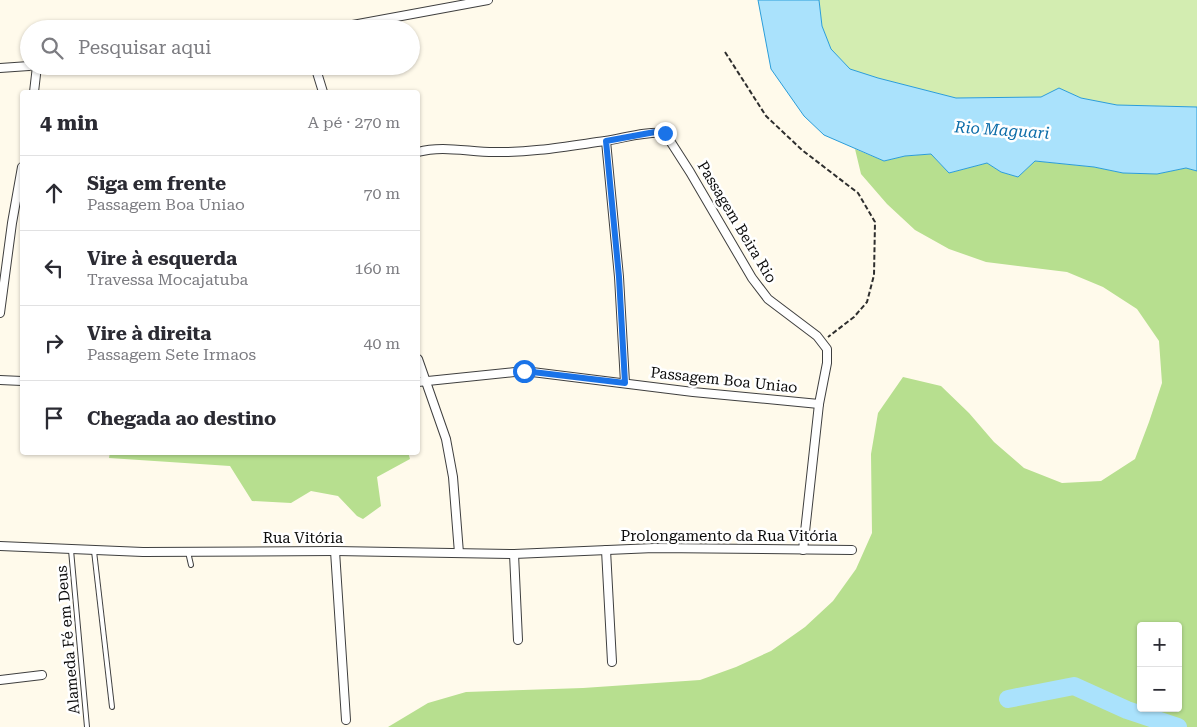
<!DOCTYPE html>
<html lang="pt">
<head>
<meta charset="utf-8">
<style>
  body { margin:0; font-family:"Roboto Serif",serif; background:#f2f2f3; color:#2b2b33 }
  .controls { position:absolute; right:15px; bottom:15px; display:grid; overflow:hidden; border-radius:5px; box-shadow:0 1px 4px #0004 }
  .controls button { width:45px; height:45px; display:grid; place-items:center; padding:0; border:0; border-bottom:1px solid #e1e1e2; background:#fff; color:#2b2b33; font:25px sans-serif }
  .stop { position:absolute; width:15px; height:15px; margin:-11px; border:4px solid #1a73e8; border-radius:50%; background:#fff }
  .stop.end { background:#1a73e8; border-color:#fff; box-shadow:0 1px 5px #0008 }
  .list { margin:0; padding:0; list-style:none }
  h2 { display:flex; justify-content:space-between; align-items:center; height:65px; margin:0; padding:0 20px; font-size:21px }
  h2 small { font-size:16px; font-weight:400; color:#7c7c81 }
  .list li { display:grid; grid-template-columns:32px 1fr auto; gap:15px; align-items:center; box-sizing:border-box; height:75px; padding:0 20px; border-top:1px solid #e1e1e2 }
  .list b { display:block; font-size:19px; white-space:nowrap }
  .list p { margin:0; font-size:16px; white-space:nowrap; color:#7c7c81 }
  .list em { font-size:16px; font-style:normal; color:#7c7c81 }
  .icon { flex:none; width:28px; height:28px; fill:none; stroke:currentColor; stroke-width:2; stroke-linecap:round; stroke-linejoin:round }
  .map { position:relative; flex:none; width:1197px; height:727px; overflow:hidden }
  .search { position:absolute; background:#fff; box-shadow:0 1px 4px #0004; left:20px; top:20px; width:400px; height:55px; display:flex; align-items:center; gap:12px; box-sizing:border-box; padding:0 18px; border-radius:28px; color:#7c7c81; font-size:19px }
  .panel { position:absolute; background:#fff; box-shadow:0 1px 4px #0004; left:20px; top:90px; width:400px; height:365px; border-radius:5px }
  .map>svg:first-child { display:block }
</style>
</head>
<body>
<div class="map">
<svg width="1197" height="727" viewBox="0 0 1197 727">
  <rect width="100%" height="100%" fill="#fffaeb"/>
  <polygon fill="#d3edb1" points="819,0 1197,0 1197,107 1117,105 1081,98 1059,88 1041,97 956,98 878,78 850,69 831,49 822,26"/>
  <g fill="#b7df8f" fill-rule="evenodd">
    <path d="M855,149L884,161L905,156L931,154L949,173L987,163L1001,172L1018,177L1035,161L1094,167L1123,173L1157,174L1186,168L1197,171V727H388L428,703L466,692L583,688L700,680L736,667L771,651L805,627L833,601L856,569L872,533L871,454L878,413L903,377L941,386L969,413L994,442L1024,468L1062,483L1101,481L1135,459L1149,422L1162,383L1159,341L1137,309L1103,287L1067,272L986,262L949,249L915,230L887,204L861,174ZM1141,626H1178V708H1141Z"/>
    <polygon points="110,452 408,452 410,459 377,477 381,506 363,519 357,516 338,496 311,491 291,503 252,501 230,466 109,458"/>
  </g>
  <polygon fill="#aae2fc" stroke="#2b9dd9" points="758,0 819,0 822,26 831,49 850,69 878,78 956,98 1041,97 1059,88 1081,98 1117,105 1197,107 1197,171 1186,168 1157,174 1123,173 1094,167 1035,161 1018,177 1001,172 987,163 949,173 931,154 905,156 884,161 824,135 804,116 771,69"/>
  <g fill="none" stroke-linecap="round" stroke-linejoin="round">
    <polyline stroke="#aae2fc" stroke-width="18" points="1008,699 1074,686 1127,710 1178,727"/>
    <defs>
      <g id="lane">
        <polyline points="71,550 87,727"/>
        <polyline points="94,551 112,707"/>
        <polyline points="188,552 191,565"/>
      </g>
      <g id="street">
        <polyline points="331,29 488,0"/>
        <polyline points="85,66 112,66"/>
        <polyline points="315,66 323,92"/>
        <polyline points="0,68 29,66"/>
        <polyline points="34,92 37,66"/>
        <polyline points="606,141 619,277 625,383"/>
        <path d="M418,152C442,145 469,152 494,152C530,153 569,146 605,141C625,138 645,131 665,133L690,172L752,278L768,299L817,336L827,349V363L819,404L803,550"/>
        <polyline points="0,313 12,223 22,167"/>
        <polyline points="418,359 446,439 453,477 459,553"/>
        <polyline points="0,380 22,381"/>
        <polyline points="418,382 524,371 693,392 819,404"/>
        <polyline points="0,546 143,552 335,551 514,554 654,548 852,550"/>
        <polyline points="606,550 612,662"/>
        <polyline points="335,551 346,720"/>
        <polyline points="514,554 518,640"/>
        <polyline points="0,680 42,675"/>
      </g>
    </defs>
    <use href="#lane" stroke="#3f3f3f" stroke-width="6"/>
    <use href="#street" stroke="#3f3f3f" stroke-width="10"/>
    <polyline stroke="#2e2e2e" stroke-width="2" stroke-dasharray="5 2.5" stroke-linecap="butt" points="725,52 766,116 802,150 858,193 875,222 874,275 867,302 854,317 828,337"/>
    <use href="#lane" stroke="#fff" stroke-width="4"/>
    <use href="#street" stroke="#fff" stroke-width="8"/>
  </g>
  <g fill="none" stroke-linecap="round" stroke-linejoin="round">
    <polyline stroke="#1a73e8" stroke-width="6" points="524,371 625,383 619,277 606,141 655,132 665,133"/>
  </g>
  <g text-anchor="middle" dominant-baseline="central" stroke-width="5" stroke-linejoin="round" paint-order="stroke">
    <g font-size="15" fill="#0c0c0c" stroke="#fff">
      <text transform="translate(737 222) rotate(59)">Passagem Beira Rio</text>
      <text transform="translate(724 380) rotate(6)">Passagem Boa Uniao</text>
      <text x="729" y="536">Prolongamento da Rua Vitória</text>
      <text x="303" y="538">Rua Vitória</text>
      <text transform="translate(68 640) rotate(-95)">Alameda Fé em Deus</text>
    </g>
    <g font-size="16" font-style="italic" fill="#0b6ca8" stroke="#fff">
      <text transform="translate(1002 130) rotate(4)">Rio Maguari</text>
    </g>
  </g>
</svg>
<div class="controls">
<button>+</button>
<button>−</button>
</div>
<div class="stop" style="left:524px;top:371px"></div>
<div class="stop end" style="left:665px;top:133px"></div>
<div class="search"><svg class="icon" aria-label="search" viewBox="0 0 24 24"><circle cx="10" cy="10" r="6"/><path d="M15 15l6 6"/></svg>Pesquisar aqui</div>
<section class="panel">
<h2>4 min<small>A pé · 270 m</small></h2>
<ul class="list">
<li><svg class="icon" aria-label="ahead" viewBox="0 0 24 24"><path d="M12 20V5M6 11l6-6 6 6"/></svg><div><b>Siga em frente</b><p>Passagem Boa Uniao</p></div><em>70 m</em></li>
<li><svg class="icon" aria-label="left" viewBox="0 0 24 24"><path d="M17 20v-9H6M10 6l-5 5 5 5"/></svg><div><b>Vire à esquerda</b><p>Travessa Mocajatuba</p></div><em>160 m</em></li>
<li><svg class="icon" aria-label="right" viewBox="0 0 24 24"><path d="M7 20v-9h11M14 6l5 5-5 5"/></svg><div><b>Vire à direita</b><p>Passagem Sete Irmaos</p></div><em>40 m</em></li>
<li><svg class="icon" aria-label="arrive" viewBox="0 0 24 24"><path d="M6 21V4h12l-3 4 3 4H6"/></svg><div><b>Chegada ao destino</b></div></li>
</ul>
</section>
</div>
</body>
</html>
